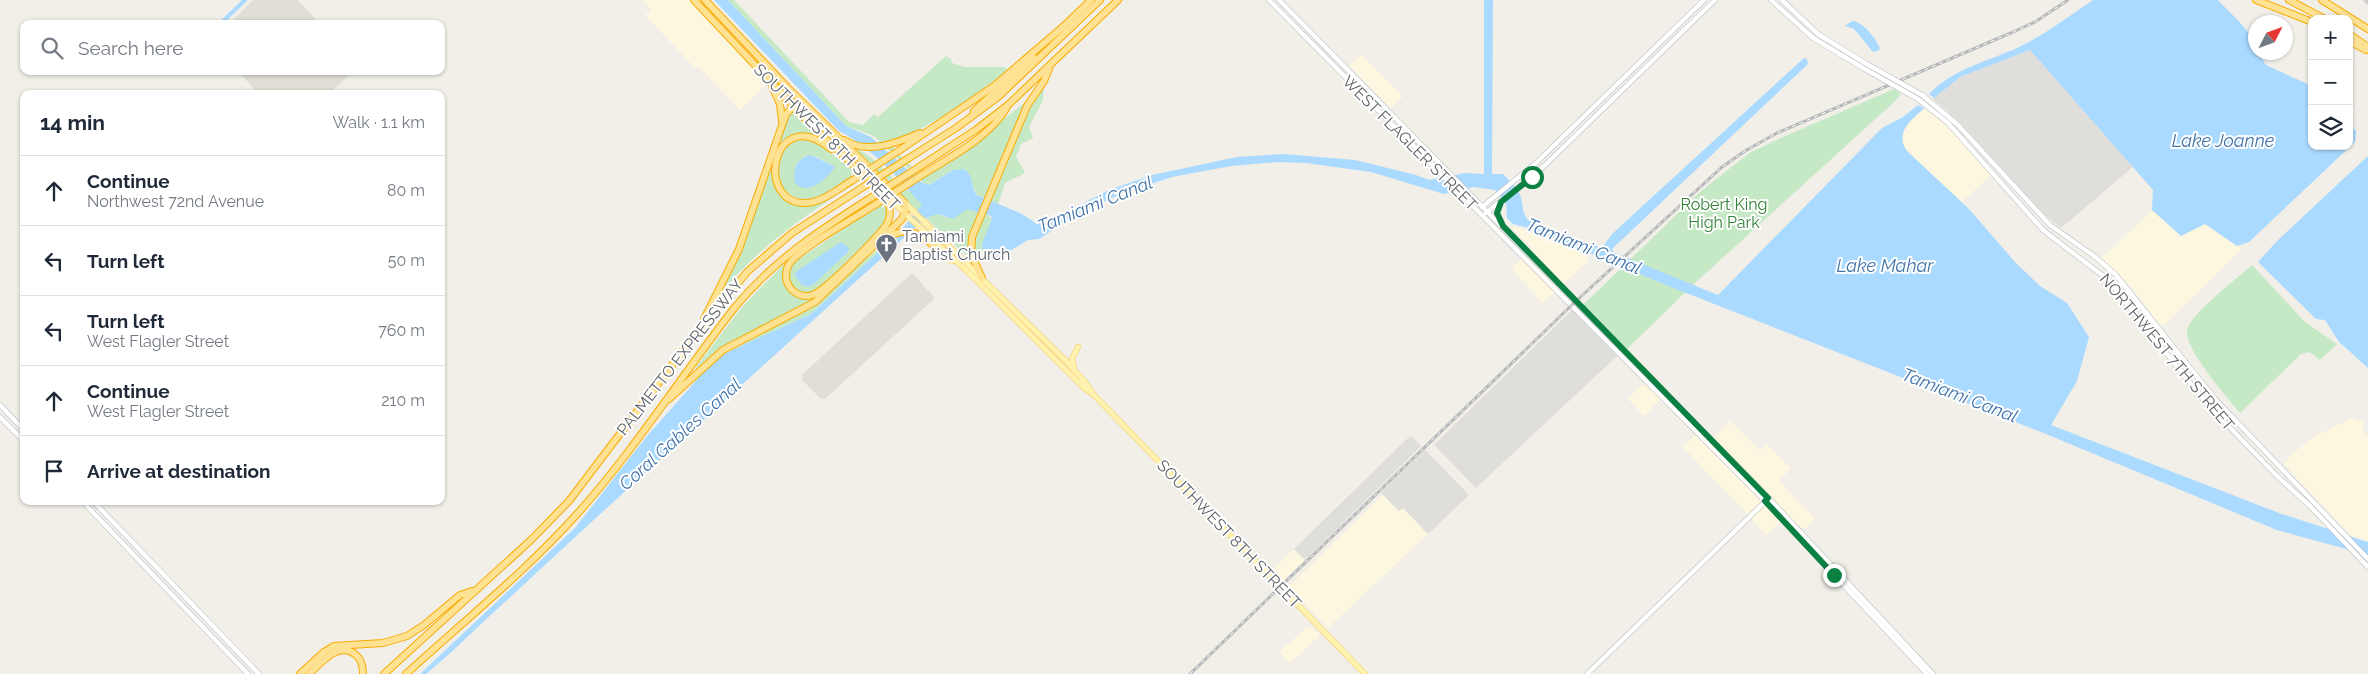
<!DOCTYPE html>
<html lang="en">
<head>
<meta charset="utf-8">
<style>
  body { margin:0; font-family:Raleway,sans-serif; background:#f2f2f3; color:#1f2937 }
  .controls { position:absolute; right:15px; top:15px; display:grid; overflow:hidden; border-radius:10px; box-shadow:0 1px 4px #0004 }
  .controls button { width:45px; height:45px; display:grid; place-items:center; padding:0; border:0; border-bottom:1px solid #e0e1e3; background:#fff; color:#1f2937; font:25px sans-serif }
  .compass { position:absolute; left:2248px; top:15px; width:45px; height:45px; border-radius:50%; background:#fff; box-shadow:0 1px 4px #0004; rotate:48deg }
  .stop { position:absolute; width:15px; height:15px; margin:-11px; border:4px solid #0b8043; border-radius:50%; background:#fff }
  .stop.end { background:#0b8043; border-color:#fff; box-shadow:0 1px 5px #0008 }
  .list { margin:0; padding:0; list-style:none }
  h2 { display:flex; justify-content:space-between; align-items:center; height:65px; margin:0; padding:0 20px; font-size:21px }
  h2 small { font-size:16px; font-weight:400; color:#747a83 }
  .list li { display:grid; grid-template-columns:32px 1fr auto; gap:15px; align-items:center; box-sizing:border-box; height:70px; padding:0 20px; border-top:1px solid #e0e1e3 }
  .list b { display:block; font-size:19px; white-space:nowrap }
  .list p { margin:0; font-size:16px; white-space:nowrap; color:#747a83 }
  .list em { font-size:16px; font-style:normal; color:#747a83 }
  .icon { flex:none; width:28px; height:28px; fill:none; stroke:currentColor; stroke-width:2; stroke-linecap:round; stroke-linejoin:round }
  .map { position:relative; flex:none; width:2368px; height:674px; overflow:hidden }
  .search { position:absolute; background:#fff; box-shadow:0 1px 4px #0004; left:20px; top:20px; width:425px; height:55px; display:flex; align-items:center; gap:12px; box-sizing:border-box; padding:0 18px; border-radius:10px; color:#747a83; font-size:19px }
  .panel { position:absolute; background:#fff; box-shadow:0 1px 4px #0004; left:20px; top:90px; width:425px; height:415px; border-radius:10px }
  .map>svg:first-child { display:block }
</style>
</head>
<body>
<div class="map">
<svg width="2368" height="674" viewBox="0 0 2368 674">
  <rect width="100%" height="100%" fill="#f1efe8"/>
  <g fill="#fef7e0">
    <polygon points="642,0 690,0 767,84 740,110 700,68 695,68 645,15 651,10"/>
    <polygon points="1361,55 1403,96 1391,109 1350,66"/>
    <polygon points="1926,107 1944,122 1991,175 1962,202 1913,158 1903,144 1904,126"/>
    <polygon points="2152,210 2181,236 2205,224 2236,246 2240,245 2241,250 2164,325 2159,324 2133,289 2102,258"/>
    <polygon points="1514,226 1588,254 1588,261 1543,303 1511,269 1532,248 1512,228"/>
    <polygon points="1642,385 1648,386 1661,399 1644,416 1628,399"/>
    <polygon points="2353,418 2363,422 2363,430 2368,436 2368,542 2353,538 2284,464 2292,454 2317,435"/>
    <polygon points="1730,421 1760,451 1767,444 1791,468 1779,481 1815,519 1806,528 1801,528 1788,515 1767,535 1682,446 1696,435 1707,444"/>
    <polygon points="1383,495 1399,511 1403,507 1428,534 1328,628 1288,587"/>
    <polygon points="1294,549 1305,560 1283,581 1273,570"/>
    <polygon points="1307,627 1312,627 1320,635 1290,663 1279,652"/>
  </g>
  <g fill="#e0deda">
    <polygon points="2030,50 2133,167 2061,228 2044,214 1960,123 1933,99 1942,90 1960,77"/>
    <polygon points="1572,310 1617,356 1476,488 1434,445"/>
    <polygon points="1409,437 1412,437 1421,446 1305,560 1294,549"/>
    <polygon points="1425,450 1469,495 1428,534 1403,508 1399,511 1381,493"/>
  </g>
  <g fill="#e1ded6">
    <polygon points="253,0 298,0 320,24 229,24"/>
    <polygon points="238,71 353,71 329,94 259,94"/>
    <polygon points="912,273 935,298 825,399 821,399 802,380 802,375"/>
  </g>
  <g fill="#c5e8c5" fill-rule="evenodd">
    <path d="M728,0H734L849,122L863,125L874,114L878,117L946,56L951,59L952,63L965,67H1005L1007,70C972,99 935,125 892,141L894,150L923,177L984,135L1029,99L985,198L977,195L974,188L953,170L928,185L924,183L874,136L846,126Z"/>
    <polygon points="1044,85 1043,100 1029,127 1033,138 1021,144 1016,157 1025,173 1005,183 998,204 989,200 1029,106"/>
    <polygon points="1894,89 1901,94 1893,103 1696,282 1627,349 1583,305 1700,192 1734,165 1751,152 1783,137"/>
    <path d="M792,111L816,137C803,133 783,141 776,152L788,115Z"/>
    <path d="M802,139L819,143L852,170L851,178C840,185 827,197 814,199C772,205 763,149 802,139ZM805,156L817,157L834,166V169L819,183L797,163Z"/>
    <path d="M851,147C872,153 890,174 904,191L909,190L923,205L918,211Z"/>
    <path d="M771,164C772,169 772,175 773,180C778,197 794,199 809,204L855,181L857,182C806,215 759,246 720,294Z"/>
    <path d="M879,205L888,209L884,224L879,230L818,289C799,301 780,281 793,263Z"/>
    <path d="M972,208L979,211L971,231V260L926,218L938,214C959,224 955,209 972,208Z"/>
    <polygon points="984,213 993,219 984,240 984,252 974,255 973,242"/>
    <polygon points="895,237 811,314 724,354 815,306 867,258"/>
    <path d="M787,261C787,264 784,268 783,272C780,288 795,299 809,299L810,301C773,326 730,336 697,368L696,367L742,307Z"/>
    <path d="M2252,265L2305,322L2337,344L2320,360L2310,352L2301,354L2240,413C2228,399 2183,347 2187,330C2192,312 2236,280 2252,265Z"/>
  </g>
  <g fill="#aadaff">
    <path d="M714,0H728L846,126L871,137L921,182L929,185L953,170L964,169C975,177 970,187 977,195L1022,214L1037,224L1048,221L1109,190L1152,175L1237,157L1283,154L1355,160L1416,175L1429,180L1465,173L1484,174V0H1493L1492,174H1503C1509,180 1518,189 1521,197C1523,205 1522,213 1528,220L1602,248L1612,234L1804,58L1807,59L1808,64L1612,249L1613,252L1718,295L1882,128L1903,117L1918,105L1924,108C1911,121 1895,131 1906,150L1969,209L2015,262L2040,286L2067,303L2089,337L2077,381L2051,425L2279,513L2368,542V555L2277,530L2046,434L1671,287L1529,228L1513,224L1507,218L1506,204L1495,190L1474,187L1444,194L1371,172L1306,163L1279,162L1231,166L1172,177L1121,194L1081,212L1039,239L1028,240L1010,251L988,258L984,255L982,244L992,219L991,216L967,209L953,219L938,214L926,218C766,363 605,508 447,656L426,674H420L575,528L647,436L711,364L724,354L811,314L895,237L922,205C898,178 872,148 839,131Z"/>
    <path d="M2093,0H2218C2230,14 2256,33 2256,52L2259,53L2266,65L2312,86V146H2349V123L2356,131L2355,142L2249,242L2237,246L2205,224L2181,236L2152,210L2153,190L2030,50L1960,77L1934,98L1929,94C1958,65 1990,62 2025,44C2048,32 2071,15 2093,0Z"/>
    <path d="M1852,21C1863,21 1876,39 1880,48L1878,51L1873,52L1854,29L1845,26Z"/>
    <path d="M811,155L834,166V169C824,180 809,196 795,183C792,170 797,157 811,155Z"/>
    <polygon points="2368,156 2368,368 2339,342 2325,320 2316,319 2258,262 2277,241"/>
    <polygon points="841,242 849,248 848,252 814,284 808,287 802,285 795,275 797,271"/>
  </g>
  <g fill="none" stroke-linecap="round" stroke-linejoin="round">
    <polyline stroke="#aadaff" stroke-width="4" points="220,24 245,0"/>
    <defs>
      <g id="secondary">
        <polyline points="1269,0 1761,497 1927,674"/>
        <polyline points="1279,0 1762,491 1933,674"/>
        <polyline points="1771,0 1813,38 1863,68"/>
        <polyline points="1782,0 1818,34 1865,63"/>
        <polyline points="1922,95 1958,125 2050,225 2094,256 2115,274 2215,399 2368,559"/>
        <polyline points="1918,99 1948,123 2043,230 2107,279 2207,404 2277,476 2310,506 2368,567"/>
        <polyline points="1501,203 1497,213 1501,223"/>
        <polyline points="1482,207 1536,163 1704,0"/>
        <polyline points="1486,213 1541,169 1715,0"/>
        <polyline points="0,405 24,430"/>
        <polyline points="0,417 24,441"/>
        <polyline points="82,501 248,674"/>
        <polyline points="93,501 259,674"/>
        <polyline points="1587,674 1766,501"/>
      </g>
      <g id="primary">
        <polyline points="886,196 968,272 1084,388 1094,395 1365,674"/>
        <polyline points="905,203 1066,361 1085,382 1092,392"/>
        <polyline points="935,247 952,261"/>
        <polyline points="1074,368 1072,359 1078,347"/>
      </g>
      <g id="highway">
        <path d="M694,0L814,128L884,194C890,206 893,215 885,227C874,240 826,291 812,295C804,298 794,294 789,286C785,280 785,271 789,264C801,247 858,216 878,203"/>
        <polyline points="2256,0 2312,22"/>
        <polyline points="2289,0 2325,19"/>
        <polyline points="2322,0 2368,29"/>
        <polyline points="1061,29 1091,0"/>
        <polyline points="2349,34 2368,47"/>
        <polyline points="2349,41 2366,50"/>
        <polyline points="772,86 780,104 782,121"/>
        <polyline points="974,111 1033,57"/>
        <path d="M844,140C867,155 897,143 920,133"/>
        <path d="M831,149C770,99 752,214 813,202C827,199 841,187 853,180"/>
        <polyline points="900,150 994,86 1064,26"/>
        <polyline points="909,158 956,128 998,97 1100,0"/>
        <polyline points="919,167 977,129 1008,105 1118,0"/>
        <path d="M925,173C952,156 989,137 1006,109"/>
        <path d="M886,238C906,226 919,232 935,247"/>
        <polyline points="982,278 971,254 972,237 1027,106 1044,81 1049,69"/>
        <polyline points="704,319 739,249 786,114 791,109 797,108"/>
        <polyline points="669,399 723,350 815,302 902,219 906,209 904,202 788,88 705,0"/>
        <polyline points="300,674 324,652 334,646 383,643 407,636 424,625 460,595 472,591"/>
        <path d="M309,674C321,663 339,640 356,655C362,660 363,667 363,674"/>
        <polyline points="384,674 531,540 569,501 698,331 748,271 792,233 863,187"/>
        <path d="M406,674C464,621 526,571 578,513C635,449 682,375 735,307C775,259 820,230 872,197"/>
      </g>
    </defs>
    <use href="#secondary" stroke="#b6babf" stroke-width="5.5"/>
    <use href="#primary" stroke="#f2c960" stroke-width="6"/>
    <use href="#highway" stroke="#f9ab00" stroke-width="8"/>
    <use href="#secondary" stroke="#fff" stroke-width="4.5"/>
    <use href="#primary" stroke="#fff2af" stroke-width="5"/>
    <use href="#highway" stroke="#fde293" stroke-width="6"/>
    <defs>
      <g id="rail">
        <polyline points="2365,0 2368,3"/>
        <polyline points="1190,674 1575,302 1722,167 1745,151 1777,133 2013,32 2035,22 2068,0"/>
      </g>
    </defs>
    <use href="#rail" stroke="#b6b7b8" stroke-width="3"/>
    <use href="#rail" stroke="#fff" stroke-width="1" stroke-dasharray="4" stroke-linecap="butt"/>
    <defs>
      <g id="secondary-bridge">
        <polyline points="1865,63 1922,95"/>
        <polyline points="1863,68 1918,99"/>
      </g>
      <g id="highway-bridge">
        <polyline points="853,180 900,150"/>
        <polyline points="863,187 909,158"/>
        <polyline points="872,197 919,167"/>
        <polyline points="878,203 925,173"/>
      </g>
    </defs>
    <use href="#secondary-bridge" stroke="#b6babf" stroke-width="5.5" stroke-linecap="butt"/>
    <use href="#highway-bridge" stroke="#f9ab00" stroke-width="8" stroke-linecap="butt"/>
    <use href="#secondary-bridge" stroke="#fff" stroke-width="4.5"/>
    <use href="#highway-bridge" stroke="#fde293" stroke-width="6"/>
  </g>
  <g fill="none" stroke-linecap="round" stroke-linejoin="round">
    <polyline stroke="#0b8043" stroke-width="6" points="1532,177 1501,202 1497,213 1503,226 1764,494 1768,498 1765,501 1834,575"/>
  </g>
  <defs>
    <symbol id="church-pin" viewBox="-11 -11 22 30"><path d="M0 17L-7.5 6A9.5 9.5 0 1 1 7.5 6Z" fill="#6b7280" stroke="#fff"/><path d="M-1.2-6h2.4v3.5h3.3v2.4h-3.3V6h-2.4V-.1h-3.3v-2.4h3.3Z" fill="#fff"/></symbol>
  </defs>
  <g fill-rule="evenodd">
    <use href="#church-pin" x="874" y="232" width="25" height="34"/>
  </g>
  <g text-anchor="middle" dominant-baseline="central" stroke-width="4" stroke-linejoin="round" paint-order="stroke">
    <g font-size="16" fill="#5f6368" stroke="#fff">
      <text transform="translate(827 137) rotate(45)">SOUTHWEST 8TH STREET</text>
      <text transform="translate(1410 143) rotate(45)">WEST FLAGLER STREET</text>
      <text transform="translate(2167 352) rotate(50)">NORTHWEST 7TH STREET</text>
      <text transform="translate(680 357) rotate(-52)">PALMETTO EXPRESSWAY</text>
      <text transform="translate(1229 534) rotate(46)">SOUTHWEST 8TH STREET</text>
    </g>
    <g font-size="16" fill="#348238" stroke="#fff">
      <text x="1724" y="204">Robert King<tspan x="1724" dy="18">High Park</tspan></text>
    </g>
    <g font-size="16" fill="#5b616d" stroke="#fff" text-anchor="start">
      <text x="902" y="236">Tamiami<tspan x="902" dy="18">Baptist Church</tspan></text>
    </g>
    <g font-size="18" font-style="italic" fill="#4174aa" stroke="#fff">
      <text x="2223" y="140">Lake Joanne</text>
      <text transform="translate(1095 204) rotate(-22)">Tamiami Canal</text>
      <text transform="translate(1584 246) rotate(22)">Tamiami Canal</text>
      <text x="1885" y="265">Lake Mahar</text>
      <text transform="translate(1960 395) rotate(21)">Tamiami Canal</text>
      <text transform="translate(680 434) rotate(-42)">Coral Gables Canal</text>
    </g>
  </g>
</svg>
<div class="controls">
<button>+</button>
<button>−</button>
<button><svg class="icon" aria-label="layers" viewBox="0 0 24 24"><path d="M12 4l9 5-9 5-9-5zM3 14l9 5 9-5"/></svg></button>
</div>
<svg class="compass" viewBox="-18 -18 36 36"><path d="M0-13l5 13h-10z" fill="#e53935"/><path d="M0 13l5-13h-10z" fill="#747a83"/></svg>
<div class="stop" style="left:1532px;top:177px"></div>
<div class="stop end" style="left:1834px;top:575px"></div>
<div class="search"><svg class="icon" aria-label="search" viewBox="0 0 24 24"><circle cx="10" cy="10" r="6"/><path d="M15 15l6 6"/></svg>Search here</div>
<section class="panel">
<h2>14 min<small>Walk · 1.1 km</small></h2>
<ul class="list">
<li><svg class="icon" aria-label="ahead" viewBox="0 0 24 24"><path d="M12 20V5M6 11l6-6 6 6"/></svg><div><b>Continue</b><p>Northwest 72nd Avenue</p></div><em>80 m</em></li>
<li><svg class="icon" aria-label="left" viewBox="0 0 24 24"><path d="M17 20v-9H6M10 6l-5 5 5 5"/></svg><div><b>Turn left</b></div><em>50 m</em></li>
<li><svg class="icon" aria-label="left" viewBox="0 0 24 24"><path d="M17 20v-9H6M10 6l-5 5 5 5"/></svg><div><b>Turn left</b><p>West Flagler Street</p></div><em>760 m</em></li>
<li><svg class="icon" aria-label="ahead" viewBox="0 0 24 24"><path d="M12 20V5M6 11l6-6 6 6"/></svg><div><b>Continue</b><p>West Flagler Street</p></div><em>210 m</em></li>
<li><svg class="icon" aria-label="arrive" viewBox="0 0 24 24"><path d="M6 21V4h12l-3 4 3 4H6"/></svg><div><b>Arrive at destination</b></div></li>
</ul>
</section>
</div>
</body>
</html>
